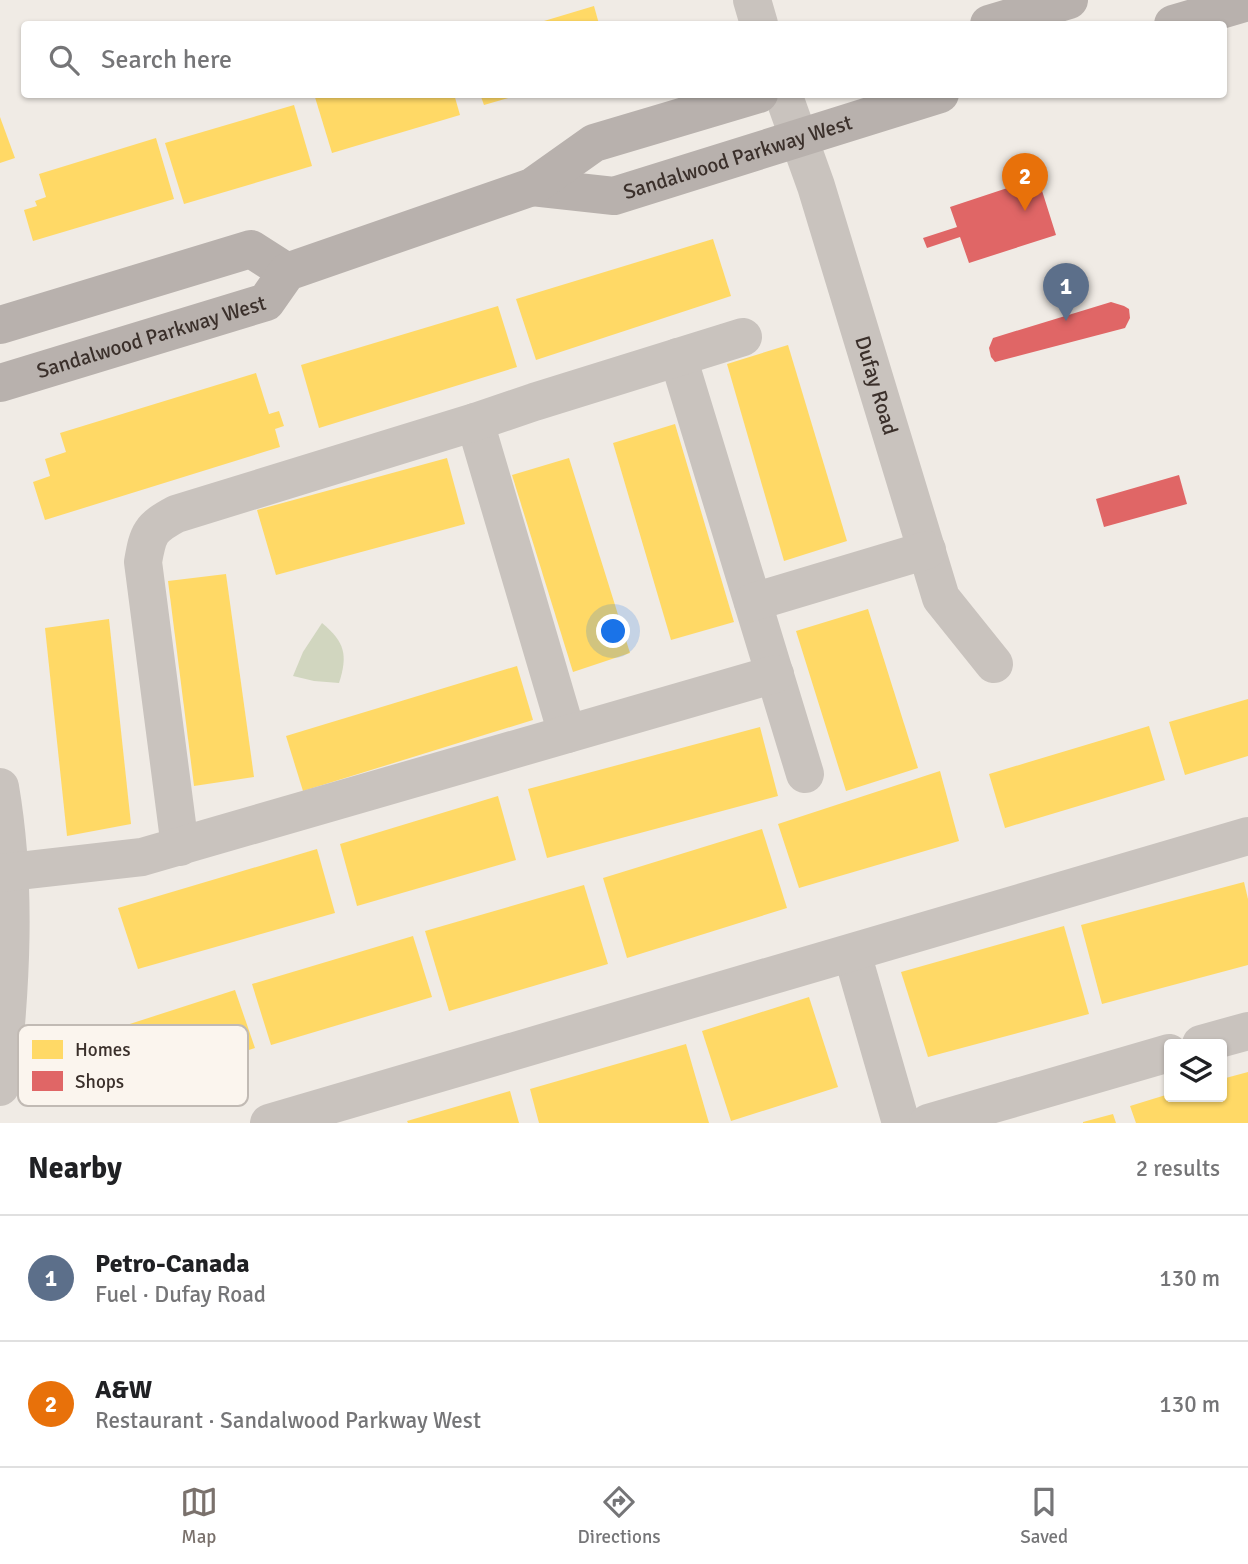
<!DOCTYPE html>
<html lang="en">
<head>
<meta charset="utf-8">
<style>
  body { margin:0; font-family:Signika,sans-serif; background:#f2f2f2; color:#202124 }
  .controls { position:absolute; right:21px; bottom:21px; display:grid; overflow:hidden; border-radius:7px; box-shadow:0 2px 5px #0004 }
  .controls button { width:63px; height:63px; display:grid; place-items:center; padding:0; border:0; border-bottom:2px solid #e0e0e0; background:#fff; color:#202124; font:35px sans-serif }
  .you { position:absolute; left:614px; top:632px; width:24px; height:24px; margin:-18px; border:5px solid #fff; border-radius:50%; background:#1a73e8; box-shadow:0 0 0 10px #1a73e833 }
  .badge { display:grid; place-items:center; width:46px; height:46px; border-radius:50%; background:#7a716c; color:#fff; font-size:23px; font-weight:700 }
  .pin { position:absolute; translate:-50% -58px; filter:drop-shadow(0 2px 4px #0008) }
  .pin::after { content:''; position:absolute; top:37px; width:24px; height:21px; background:inherit; clip-path:polygon(0 0,100% 0,50% 100%) }
  .list { margin:0; padding:0; list-style:none }
  h2 { display:flex; justify-content:space-between; align-items:center; height:91px; margin:0; padding:0 28px; font-size:30px }
  h2 small { font-size:23px; font-weight:400; color:#757577 }
  .list li { display:grid; grid-template-columns:46px 1fr auto; gap:21px; align-items:center; box-sizing:border-box; height:126px; padding:0 28px; border-top:2px solid #e0e0e0 }
  .list b { display:block; font-size:26px; white-space:nowrap }
  .list p { margin:0; font-size:23px; white-space:nowrap; color:#757577 }
  .list em { font-size:23px; font-style:normal; color:#757577 }
  .icon { flex:none; width:38px; height:38px; fill:none; stroke:currentColor; stroke-width:2; stroke-linecap:round; stroke-linejoin:round }
  .map { position:relative; flex:none; width:1248px; height:1123px; overflow:hidden }
  .search { position:absolute; background:#fff; box-shadow:0 2px 5px #0004; left:21px; right:21px; top:21px; height:77px; display:flex; align-items:center; gap:18px; box-sizing:border-box; padding:0 24px; border-radius:7px; color:#757577; font-size:26px }
  .sheet { height:343px; background:#fff }
  nav { display:flex; justify-content:space-around; align-items:center; box-sizing:border-box; height:98px; border-top:2px solid #e0e0e0; background:#fff; font-size:19px; color:#757577 }
  nav a { display:grid; justify-items:center; gap:4px }
  nav .on { color:#7a716c }
  .map>svg:first-child { display:block }
</style>
</head>
<body>
<div class="map">
<svg width="1248" height="1123" viewBox="0 0 1248 1123">
  <rect width="100%" height="100%" fill="#f0ebe5"/>
  <path fill="#d1d6bf" d="M322,623C345,642 348,655 339,683L314,681L293,676L303,652Z"/>
  <g fill="#ffd966">
    <polygon points="594,6 599,24 534,24"/>
    <polygon points="314,94 454,94 460,115 332,153"/>
    <polygon points="480,94 518,94 519,95 484,105"/>
    <polygon points="294,105 312,166 184,204 165,143"/>
    <polygon points="0,117 15,158 0,163"/>
    <polygon points="156,138 174,199 33,241 24,210 37,206 35,201 46,197 39,174"/>
    <polygon points="713,239 731,296 536,360 516,299"/>
    <polygon points="498,306 517,367 319,428 301,365"/>
    <polygon points="788,345 847,541 784,561 727,364"/>
    <polygon points="256,373 269,414 279,411 284,426 275,429 280,447 45,520 33,482 50,476 45,459 66,452 60,433"/>
    <polygon points="675,424 734,622 671,640 613,443"/>
    <polygon points="447,458 465,524 276,575 257,510"/>
    <polygon points="569,458 630,653 573,672 512,475"/>
    <polygon points="226,574 254,777 194,786 168,581"/>
    <polygon points="868,609 918,768 846,791 796,631"/>
    <polygon points="109,619 131,824 67,836 45,628"/>
    <polygon points="517,666 533,720 303,791 286,736"/>
    <polygon points="1248,699 1248,756 1185,775 1169,722"/>
    <polygon points="1149,726 1165,780 1005,828 989,774"/>
    <polygon points="760,727 778,796 547,858 528,789"/>
    <polygon points="940,771 959,841 799,888 778,824"/>
    <polygon points="498,796 516,860 357,906 340,844"/>
    <polygon points="762,829 787,908 627,958 603,878"/>
    <polygon points="317,849 335,913 138,969 118,908"/>
    <polygon points="1244,882 1248,899 1248,965 1102,1004 1081,925"/>
    <polygon points="584,885 608,964 449,1011 425,931"/>
    <polygon points="1064,926 1089,1014 928,1057 901,972"/>
    <polygon points="413,936 432,997 271,1045 252,984"/>
    <polygon points="235,990 255,1048 93,1101 74,1042"/>
    <polygon points="809,997 838,1087 731,1121 702,1031"/>
    <polygon points="686,1044 709,1123 539,1123 530,1089"/>
    <polygon points="1248,1072 1248,1123 1136,1123 1130,1106 1169,1094 1169,1097 1222,1097 1222,1079"/>
    <polygon points="510,1091 519,1123 408,1123 407,1121"/>
    <polygon points="1113,1114 1116,1123 1083,1123 1083,1122"/>
  </g>
  <g fill="#e06666">
    <polygon points="1038,178 1056,235 969,263 960,237 927,248 923,238 957,227 950,207"/>
    <polygon points="1111,302 1124,306 1129,309 1130,318 1125,328 995,362 991,357 989,348 993,338"/>
    <polygon points="1179,475 1187,504 1104,527 1096,499"/>
  </g>
  <g fill="none" stroke-linecap="round" stroke-linejoin="round">
    <g stroke="#c9c3be" stroke-width="38">
      <polyline points="752,0 759,24"/>
      <path id="s1" d="M783,94L816,186L941,598L994,664"/>
      <polyline points="678,357 805,774"/>
      <polyline points="475,422 567,734"/>
      <polyline points="753,602 927,550"/>
      <path d="M0,787C17,886 11,987 0,1087"/>
      <path d="M180,847L143,562C148,533 150,528 176,514L475,422L534,402L743,337"/>
      <polyline points="0,873 142,857 775,674"/>
      <polyline points="852,953 901,1123"/>
      <polyline points="1201,1044 1248,1031"/>
      <polyline points="269,1123 1248,836"/>
      <polyline points="928,1123 1169,1053"/>
    </g>
    <g stroke="#b8b1ad" stroke-width="38">
      <polyline points="989,24 1069,0"/>
      <polyline points="1173,24 1248,2"/>
      <path id="s2" d="M532,187L614,196L940,94"/>
      <polyline points="0,325 251,249 287,272"/>
      <path id="s3" d="M0,383L266,302L287,272L532,187L594,143L759,94"/>
    </g>
  </g>
  <g text-anchor="middle" dominant-baseline="central" stroke-width="7" stroke-linejoin="round" paint-order="stroke">
    <g font-size="21" fill="#3b302b" stroke="#fbf5ee">
      <text stroke="none"><textPath href="#s2" startOffset="212">Sandalwood Parkway West</textPath></text>
      <text stroke="none"><textPath href="#s3" startOffset="158">Sandalwood Parkway West</textPath></text>
      <text stroke="none"><textPath href="#s1" startOffset="306">Dufay Road</textPath></text>
    </g>
  </g>
  <rect x="18" y="1025" width="230" height="81" rx="10" fill="#fbf5ee" stroke="#c1bab4" stroke-width="2"/>
  <rect x="32" y="1040" width="31" height="19" fill="#ffd966"/>
  <rect x="32" y="1071" width="31" height="20" fill="#e06666"/>
  <g font-size="19" fill="#3b302b">
    <text x="75" y="1056">Homes</text>
    <text x="75" y="1088">Shops</text>
  </g>
</svg>
<div class="controls">
<button><svg class="icon" aria-label="layers" viewBox="0 0 24 24"><path d="M12 4l9 5-9 5-9-5zM3 14l9 5 9-5"/></svg></button>
</div>
<div class="you"></div>
<div class="pin badge" style="left:1066px;top:321px;background:#5c6f8a">1</div>
<div class="pin badge" style="left:1025px;top:211px;background:#e8710a">2</div>
<div class="search"><svg class="icon" aria-label="search" viewBox="0 0 24 24"><circle cx="10" cy="10" r="6"/><path d="M15 15l6 6"/></svg>Search here</div>
</div>
<section class="sheet">
<h2>Nearby<small>2 results</small></h2>
<ul class="list">
<li><span class="badge" style="background:#5c6f8a">1</span><div><b>Petro-Canada</b><p>Fuel · Dufay Road</p></div><em>130 m</em></li>
<li><span class="badge" style="background:#e8710a">2</span><div><b>A&amp;W</b><p>Restaurant · Sandalwood Parkway West</p></div><em>130 m</em></li>
</ul>
</section>
<nav>
<a class="on"><svg class="icon" aria-label="map" viewBox="0 0 24 24"><path d="M3 6l6-2 6 2 6-2v14l-6 2-6-2-6 2zM9 4v14M15 6v14"/></svg>Map</a>
<a><svg class="icon" aria-label="directions" viewBox="0 0 24 24"><path d="M12 3l9 9-9 9-9-9zM9 14v-3h6M13 9l2 2-2 2"/></svg>Directions</a>
<a><svg class="icon" aria-label="saved" viewBox="0 0 24 24"><path d="M7 4h10v16l-5-4-5 4z"/></svg>Saved</a>
</nav>
</body>
</html>
